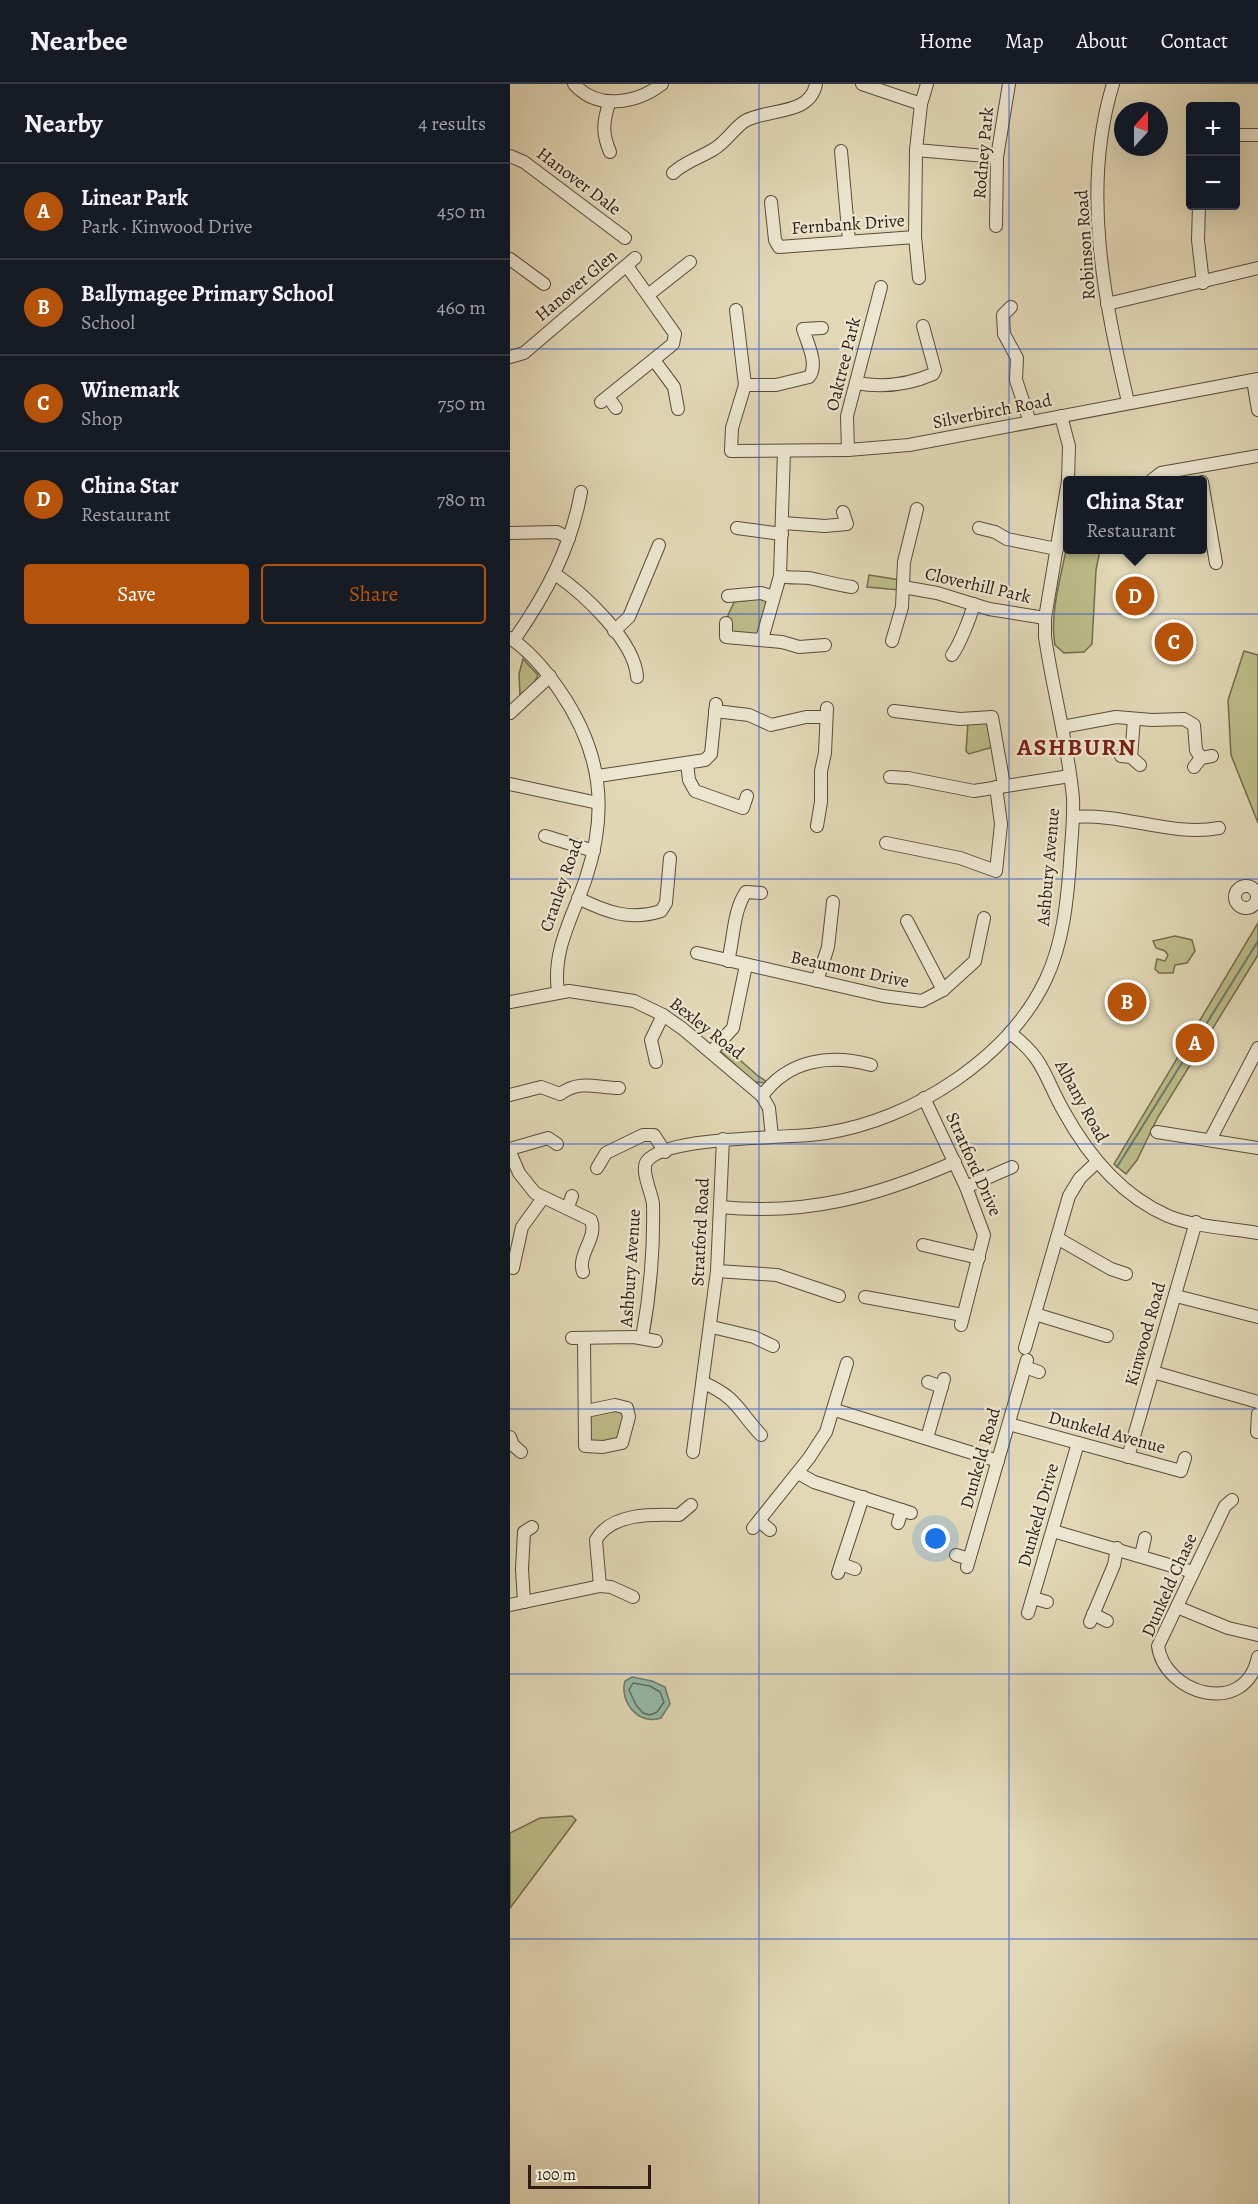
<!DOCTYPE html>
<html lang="en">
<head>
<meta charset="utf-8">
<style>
  body { margin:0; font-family:Alegreya,serif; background:#242831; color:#f1f3f6 }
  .controls { position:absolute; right:18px; top:18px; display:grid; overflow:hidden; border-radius:6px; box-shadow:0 6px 24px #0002 }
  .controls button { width:54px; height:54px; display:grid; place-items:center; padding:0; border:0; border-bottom:2px solid #363941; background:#171b24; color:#f1f3f6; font:30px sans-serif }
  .compass { position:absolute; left:604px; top:18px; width:54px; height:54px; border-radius:50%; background:#171b24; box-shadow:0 6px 24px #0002; rotate:21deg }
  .scale { position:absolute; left:18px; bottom:15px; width:123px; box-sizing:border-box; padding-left:6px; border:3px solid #2d1d13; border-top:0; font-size:16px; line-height:21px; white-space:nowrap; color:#2d1d13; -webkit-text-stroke:4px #ece6d0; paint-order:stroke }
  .you { position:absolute; left:426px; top:1455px; width:21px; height:21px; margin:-15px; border:4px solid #fff; border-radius:50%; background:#1a73e8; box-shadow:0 0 0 9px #1a73e833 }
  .badge { display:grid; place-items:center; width:39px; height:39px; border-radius:50%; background:#b45309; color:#fff; font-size:20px; font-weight:700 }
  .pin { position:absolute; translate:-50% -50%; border:3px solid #fff; box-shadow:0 2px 6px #0006 }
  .popup { position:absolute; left:553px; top:392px; width:144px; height:78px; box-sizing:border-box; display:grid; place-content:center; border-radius:6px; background:#171b24; filter:drop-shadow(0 2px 4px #0005); font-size:20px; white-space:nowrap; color:#9ea1a6 }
  .popup b { font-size:22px; color:#f1f3f6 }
  .popup::after { content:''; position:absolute; left:50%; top:100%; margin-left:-12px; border:12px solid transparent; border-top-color:#171b24 }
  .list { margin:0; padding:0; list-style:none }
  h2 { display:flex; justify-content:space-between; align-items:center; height:78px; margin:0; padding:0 24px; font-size:26px }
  h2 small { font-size:20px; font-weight:400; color:#9ea1a6 }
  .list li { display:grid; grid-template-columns:39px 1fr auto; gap:18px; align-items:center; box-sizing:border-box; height:96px; padding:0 24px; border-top:2px solid #363941 }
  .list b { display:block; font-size:22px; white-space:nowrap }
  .list p { margin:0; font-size:20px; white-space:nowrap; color:#9ea1a6 }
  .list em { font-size:20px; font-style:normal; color:#9ea1a6 }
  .actions { display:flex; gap:12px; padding:18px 24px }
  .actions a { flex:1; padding:14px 0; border:2px solid #b45309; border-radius:6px; text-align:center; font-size:21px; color:#b45309 }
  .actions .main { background:#b45309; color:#fff }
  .map { position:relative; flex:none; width:748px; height:2120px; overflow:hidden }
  header { display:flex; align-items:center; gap:36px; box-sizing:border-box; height:84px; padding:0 30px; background:#171b24; border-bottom:2px solid #363941 }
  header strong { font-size:28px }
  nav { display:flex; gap:33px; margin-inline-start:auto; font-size:21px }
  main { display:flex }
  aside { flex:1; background:#171b24 }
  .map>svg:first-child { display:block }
</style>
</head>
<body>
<header>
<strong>Nearbee</strong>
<nav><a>Home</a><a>Map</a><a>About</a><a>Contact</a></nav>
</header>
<main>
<aside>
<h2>Nearby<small>4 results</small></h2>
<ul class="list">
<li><span class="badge">A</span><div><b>Linear Park</b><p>Park · Kinwood Drive</p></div><em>450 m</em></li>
<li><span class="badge">B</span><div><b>Ballymagee Primary School</b><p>School</p></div><em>460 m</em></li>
<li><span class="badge">C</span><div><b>Winemark</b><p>Shop</p></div><em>750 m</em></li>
<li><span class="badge">D</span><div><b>China Star</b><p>Restaurant</p></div><em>780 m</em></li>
</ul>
<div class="actions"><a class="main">Save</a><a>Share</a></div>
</aside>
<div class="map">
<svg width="748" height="2120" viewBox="0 0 748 2120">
  <rect width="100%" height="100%" fill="#e2d8b6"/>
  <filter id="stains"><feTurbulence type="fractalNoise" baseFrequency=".00333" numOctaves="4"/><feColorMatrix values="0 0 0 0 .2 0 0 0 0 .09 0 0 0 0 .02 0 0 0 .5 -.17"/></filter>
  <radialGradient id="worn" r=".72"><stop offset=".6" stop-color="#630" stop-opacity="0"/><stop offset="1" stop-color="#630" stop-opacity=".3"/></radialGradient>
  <g fill="#bcbc88" stroke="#746c4e" stroke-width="1.5">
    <path d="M557,460L558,466H590L586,486L582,560L574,568L554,569L545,561C539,529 552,491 557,460Z"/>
    <polygon points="359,491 390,496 389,506 357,503"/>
    <path d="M254,514L257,518L248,551L222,548C214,529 218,534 224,518Z"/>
    <polygon points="734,567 748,571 748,739 721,671 718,616"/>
    <polygon points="13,575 28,591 23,601 10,611 9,590"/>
    <polygon points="458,638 477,638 483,663 459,670 456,667"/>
    <polygon points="748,839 748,871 648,1033 627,1076 616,1090 604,1080"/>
    <polygon points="665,852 682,856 685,867 677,879 665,881 663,889 649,889 645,885 647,875 655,877 658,871 655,867 646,864 643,857"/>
    <polygon points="212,960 248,992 259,999 244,998 210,967"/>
    <polygon points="108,1324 115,1329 111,1352 102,1358 80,1357 80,1332"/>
    <polygon points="62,1732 66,1736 0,1824 0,1749 30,1734"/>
  </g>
  <path fill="#95baa9" stroke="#6b7b6d" stroke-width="1.5" d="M122,1593L142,1597L155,1603L160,1620L151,1634C129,1642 109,1618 115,1597Z"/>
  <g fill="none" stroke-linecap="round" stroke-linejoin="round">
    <polygon stroke="#616c5e" stroke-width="1.5" points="123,1599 140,1602 150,1608 154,1618 147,1628 140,1631 133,1629 126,1621 119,1606"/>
    <polyline stroke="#6b7b6d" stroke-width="2" points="607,1083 748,857"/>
    <defs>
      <g id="minor">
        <path d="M64,0C87,26 126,20 152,0"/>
        <polyline points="352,0 411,20"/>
        <polyline points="417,0 411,20 406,66 487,73"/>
        <path d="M603,0C571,104 594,215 618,318"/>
        <path d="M99,19C93,39 92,49 100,68"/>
        <polyline points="726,51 748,51"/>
        <polyline points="331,67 339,157"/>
        <polyline points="0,72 14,78 115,154"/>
        <path d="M163,89C176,77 190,74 204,65C216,58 224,44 235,37C258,24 300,32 306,0"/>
        <polyline points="261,118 265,156 269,163 405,153 406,66"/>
        <polyline points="689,122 688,156 693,199"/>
        <polyline points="486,142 487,73 499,0"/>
        <polyline points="405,153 409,194"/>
        <polyline points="0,175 34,200"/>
        <polyline points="138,211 180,178"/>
        <polyline points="597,220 748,184"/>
        <polyline points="501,223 493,231 494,250 507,274 506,296 520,338"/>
        <polyline points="226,226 235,301 222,344 221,367 338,366 399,361 748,295"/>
        <polyline points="0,273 14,269 125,174"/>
        <polyline points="144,276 164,303 168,325"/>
        <polyline points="743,296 748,326"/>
        <path d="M346,299C374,304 398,301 423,290L425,286L413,242"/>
        <path d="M235,301H266L299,293C309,281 297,258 293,245L312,244"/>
        <polyline points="98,313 106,324"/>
        <polyline points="91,318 163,260 165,250 117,182"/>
        <polyline points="551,332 559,362 558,396"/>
        <polyline points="338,366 337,332 371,203"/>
        <polyline points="642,396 651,389 748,372"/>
        <polyline points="692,398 706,479"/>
        <polyline points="273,439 315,442 337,440 333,428"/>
        <polyline points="227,444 272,450"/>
        <polyline points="469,444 485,448 497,455 547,465"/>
        <polyline points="0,449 47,448 59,454"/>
        <path d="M45,490C74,510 125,557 127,593"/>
        <path d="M270,492C281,495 293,492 304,495C317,498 328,501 342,503"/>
        <polyline points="393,503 427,509 479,525 535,534"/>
        <polyline points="218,512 251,509 263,513"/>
        <polyline points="216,539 216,553 272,558 289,563 315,561"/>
        <polyline points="104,547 119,533 149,461"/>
        <path d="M0,554C20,567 37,588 50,607C91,667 99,725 76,794C63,833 42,865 48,908"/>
        <polyline points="252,555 270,492 274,367"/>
        <path d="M4,556C36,510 61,464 71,408"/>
        <polyline points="382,557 392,523 394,478 407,425"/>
        <path d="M442,571C450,560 460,534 464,520"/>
        <polyline points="205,627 239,631 261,641 296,633 316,633"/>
        <polyline points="384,627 450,635 482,633 494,701"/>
        <polyline points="0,629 40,592"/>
        <polyline points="552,643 606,633 642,636 674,635 684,641 686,666 691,674"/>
        <polyline points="611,672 621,673 630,681"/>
        <polyline points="621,673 624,635"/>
        <polyline points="177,679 179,696 185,707 233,724 237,712"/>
        <polyline points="684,683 691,674 702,672"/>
        <polyline points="88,692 195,676 201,670 206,620"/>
        <polyline points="380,693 398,694 464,707 560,692"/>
        <polyline points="0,700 88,719"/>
        <path d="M563,733C615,729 661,753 709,744"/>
        <polyline points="307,742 311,718 311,687 315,669 317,624"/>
        <polyline points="35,752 84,767"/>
        <polyline points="376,759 450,774 486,787 491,740 486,703"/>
        <circle cx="736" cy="813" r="11"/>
        <path d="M68,814C96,828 120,837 151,827L156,819L160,774"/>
        <polyline points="397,837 433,906"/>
        <polyline points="187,869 373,912 412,917 433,906 465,877 474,834"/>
        <path d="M218,877C224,854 223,827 236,808L251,809"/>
        <polyline points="307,897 318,863 323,818"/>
        <polyline points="0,918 59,907 124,917 153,931 173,945 252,1012 259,1024 262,1053"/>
        <path d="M500,949C534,974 534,992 553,1026C577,1070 610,1111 658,1132C685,1143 719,1144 748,1149"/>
        <polyline points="201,968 223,944 236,881"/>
        <polyline points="146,978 141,956 153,931"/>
        <path d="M0,1011L31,1003L50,1010C71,995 87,1004 109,1004"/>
        <path d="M252,1012C279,975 320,970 361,981"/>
        <polyline points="414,1014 456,1103 474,1151 451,1241"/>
        <polyline points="647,1048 748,1064"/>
        <polyline points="700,1056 748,964"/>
        <polyline points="0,1065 38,1054 47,1060"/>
        <path d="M0,1068L9,1089L25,1109L81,1136C88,1154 67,1170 73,1188"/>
        <polyline points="87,1084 96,1069 133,1051 144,1051 155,1068"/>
        <polyline points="456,1103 502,1083"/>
        <polyline points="58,1123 62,1112"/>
        <path d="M210,1123C296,1132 368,1112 445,1078"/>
        <polyline points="547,1154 601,1185 616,1190"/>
        <polyline points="413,1161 469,1174"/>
        <polyline points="3,1184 12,1143 33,1114"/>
        <polyline points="207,1187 267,1191 329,1212"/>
        <polyline points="666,1212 748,1233"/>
        <polyline points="355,1213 453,1231"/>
        <polyline points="525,1230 597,1252"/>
        <polyline points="202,1243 244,1253 263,1262"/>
        <polyline points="62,1254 124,1253 146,1257"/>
        <polyline points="74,1254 75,1362 93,1363 112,1359 119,1333 117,1324 105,1321 76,1327"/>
        <path d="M132,1254C140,1211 144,1164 143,1120C142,1109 130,1086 137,1077C154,1056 236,1055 262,1053C280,1052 299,1052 316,1049C402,1036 499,974 536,895C553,859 557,818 560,779C561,758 564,736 563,714C558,660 543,607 535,553V534L558,397"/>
        <polyline points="515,1264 559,1112 570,1094 587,1078"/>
        <polyline points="515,1283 529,1288"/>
        <polyline points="643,1288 748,1318"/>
        <polyline points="418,1298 432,1303"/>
        <path d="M194,1299C228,1314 228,1327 251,1351"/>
        <polyline points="325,1326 488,1377"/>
        <polyline points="499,1340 671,1387 675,1374"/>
        <polyline points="747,1348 748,1330"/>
        <polyline points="0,1353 3,1361 11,1368"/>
        <polyline points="417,1354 434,1295"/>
        <polyline points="183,1368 207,1187 213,1055"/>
        <polyline points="618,1373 686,1138"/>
        <polyline points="288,1389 304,1398 401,1429"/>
        <path d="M722,1416L715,1422L648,1562C654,1609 735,1635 748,1573"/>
        <polyline points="249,1437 260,1446"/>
        <polyline points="388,1439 392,1426"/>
        <polyline points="243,1444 299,1374 316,1348 337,1279"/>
        <polyline points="543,1447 683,1488"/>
        <polyline points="446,1471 459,1475"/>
        <polyline points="631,1471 635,1454"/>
        <polyline points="331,1480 345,1485"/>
        <polyline points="457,1483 517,1276"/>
        <polyline points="328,1489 353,1413"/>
        <path d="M90,1502L86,1456C101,1429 142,1430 169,1431L181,1421"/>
        <polyline points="523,1514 537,1518"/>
        <polyline points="14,1518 12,1485 14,1448 22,1443"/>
        <polyline points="0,1521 90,1502 101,1503 123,1513"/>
        <polyline points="667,1523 718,1544 748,1551"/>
        <polyline points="518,1529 568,1359"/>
        <polyline points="583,1530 597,1537"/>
        <polyline points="580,1538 604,1481 607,1464"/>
      </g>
    </defs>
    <use href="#minor" stroke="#5a4c3c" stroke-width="14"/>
    <use href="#minor" stroke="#ece6d0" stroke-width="12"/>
  </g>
  <path fill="none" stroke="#1d4ed8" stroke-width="1.5" stroke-opacity="0.55" d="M249,0V2120M499,0V2120M0,265H748M0,530H748M0,795H748M0,1060H748M0,1325H748M0,1590H748M0,1855H748"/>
  <g text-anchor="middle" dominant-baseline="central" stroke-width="4.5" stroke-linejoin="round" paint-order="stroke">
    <g font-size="18" fill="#2d1d13" stroke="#ece6d0">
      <text transform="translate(473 69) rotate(-85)">Rodney Park</text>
      <text transform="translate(69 97) rotate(37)">Hanover Dale</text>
      <text transform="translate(338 140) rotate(-4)">Fernbank Drive</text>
      <text transform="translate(575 161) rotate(-94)">Robinson Road</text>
      <text transform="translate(66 201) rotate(-40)">Hanover Glen</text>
      <text transform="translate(333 280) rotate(-76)">Oaktree Park</text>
      <text transform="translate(482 327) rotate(-11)">Silverbirch Road</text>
      <text transform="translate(468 501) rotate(13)">Cloverhill Park</text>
      <text transform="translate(538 783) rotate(-85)">Ashbury Avenue</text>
      <text transform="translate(51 801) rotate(-71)">Cranley Road</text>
      <text transform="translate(340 885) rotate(12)">Beaumont Drive</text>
      <text transform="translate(197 944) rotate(38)">Bexley Road</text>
      <text transform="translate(572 1017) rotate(61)">Albany Road</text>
      <text transform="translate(464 1080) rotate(66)">Stratford Drive</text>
      <text transform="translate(190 1148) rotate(-87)">Stratford Road</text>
      <text transform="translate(120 1184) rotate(-86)">Ashbury Avenue</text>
      <text transform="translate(635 1250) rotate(-74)">Kinwood Road</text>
      <text transform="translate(597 1348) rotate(15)">Dunkeld Avenue</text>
      <text transform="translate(470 1374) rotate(-74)">Dunkeld Road</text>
      <text transform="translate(528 1431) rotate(-74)">Dunkeld Drive</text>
      <text transform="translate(659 1501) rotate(-66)">Dunkeld Chase</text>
    </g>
    <g font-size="24" font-weight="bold" letter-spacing="1.5" fill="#7a1f14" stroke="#ece6d0">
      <text x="567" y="663">ASHBURN</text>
    </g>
  </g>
  <rect width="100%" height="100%" filter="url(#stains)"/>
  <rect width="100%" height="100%" fill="url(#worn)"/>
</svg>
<div class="controls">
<button>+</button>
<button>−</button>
</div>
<svg class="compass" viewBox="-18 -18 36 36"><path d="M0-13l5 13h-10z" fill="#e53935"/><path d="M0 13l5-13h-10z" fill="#9ea1a6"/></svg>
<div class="scale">100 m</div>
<div class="you"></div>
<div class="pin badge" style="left:685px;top:959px">A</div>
<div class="pin badge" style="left:617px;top:918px">B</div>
<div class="pin badge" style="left:664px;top:558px">C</div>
<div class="pin badge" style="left:625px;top:512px">D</div>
<div class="popup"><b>China Star</b>Restaurant</div>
</div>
</main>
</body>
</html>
